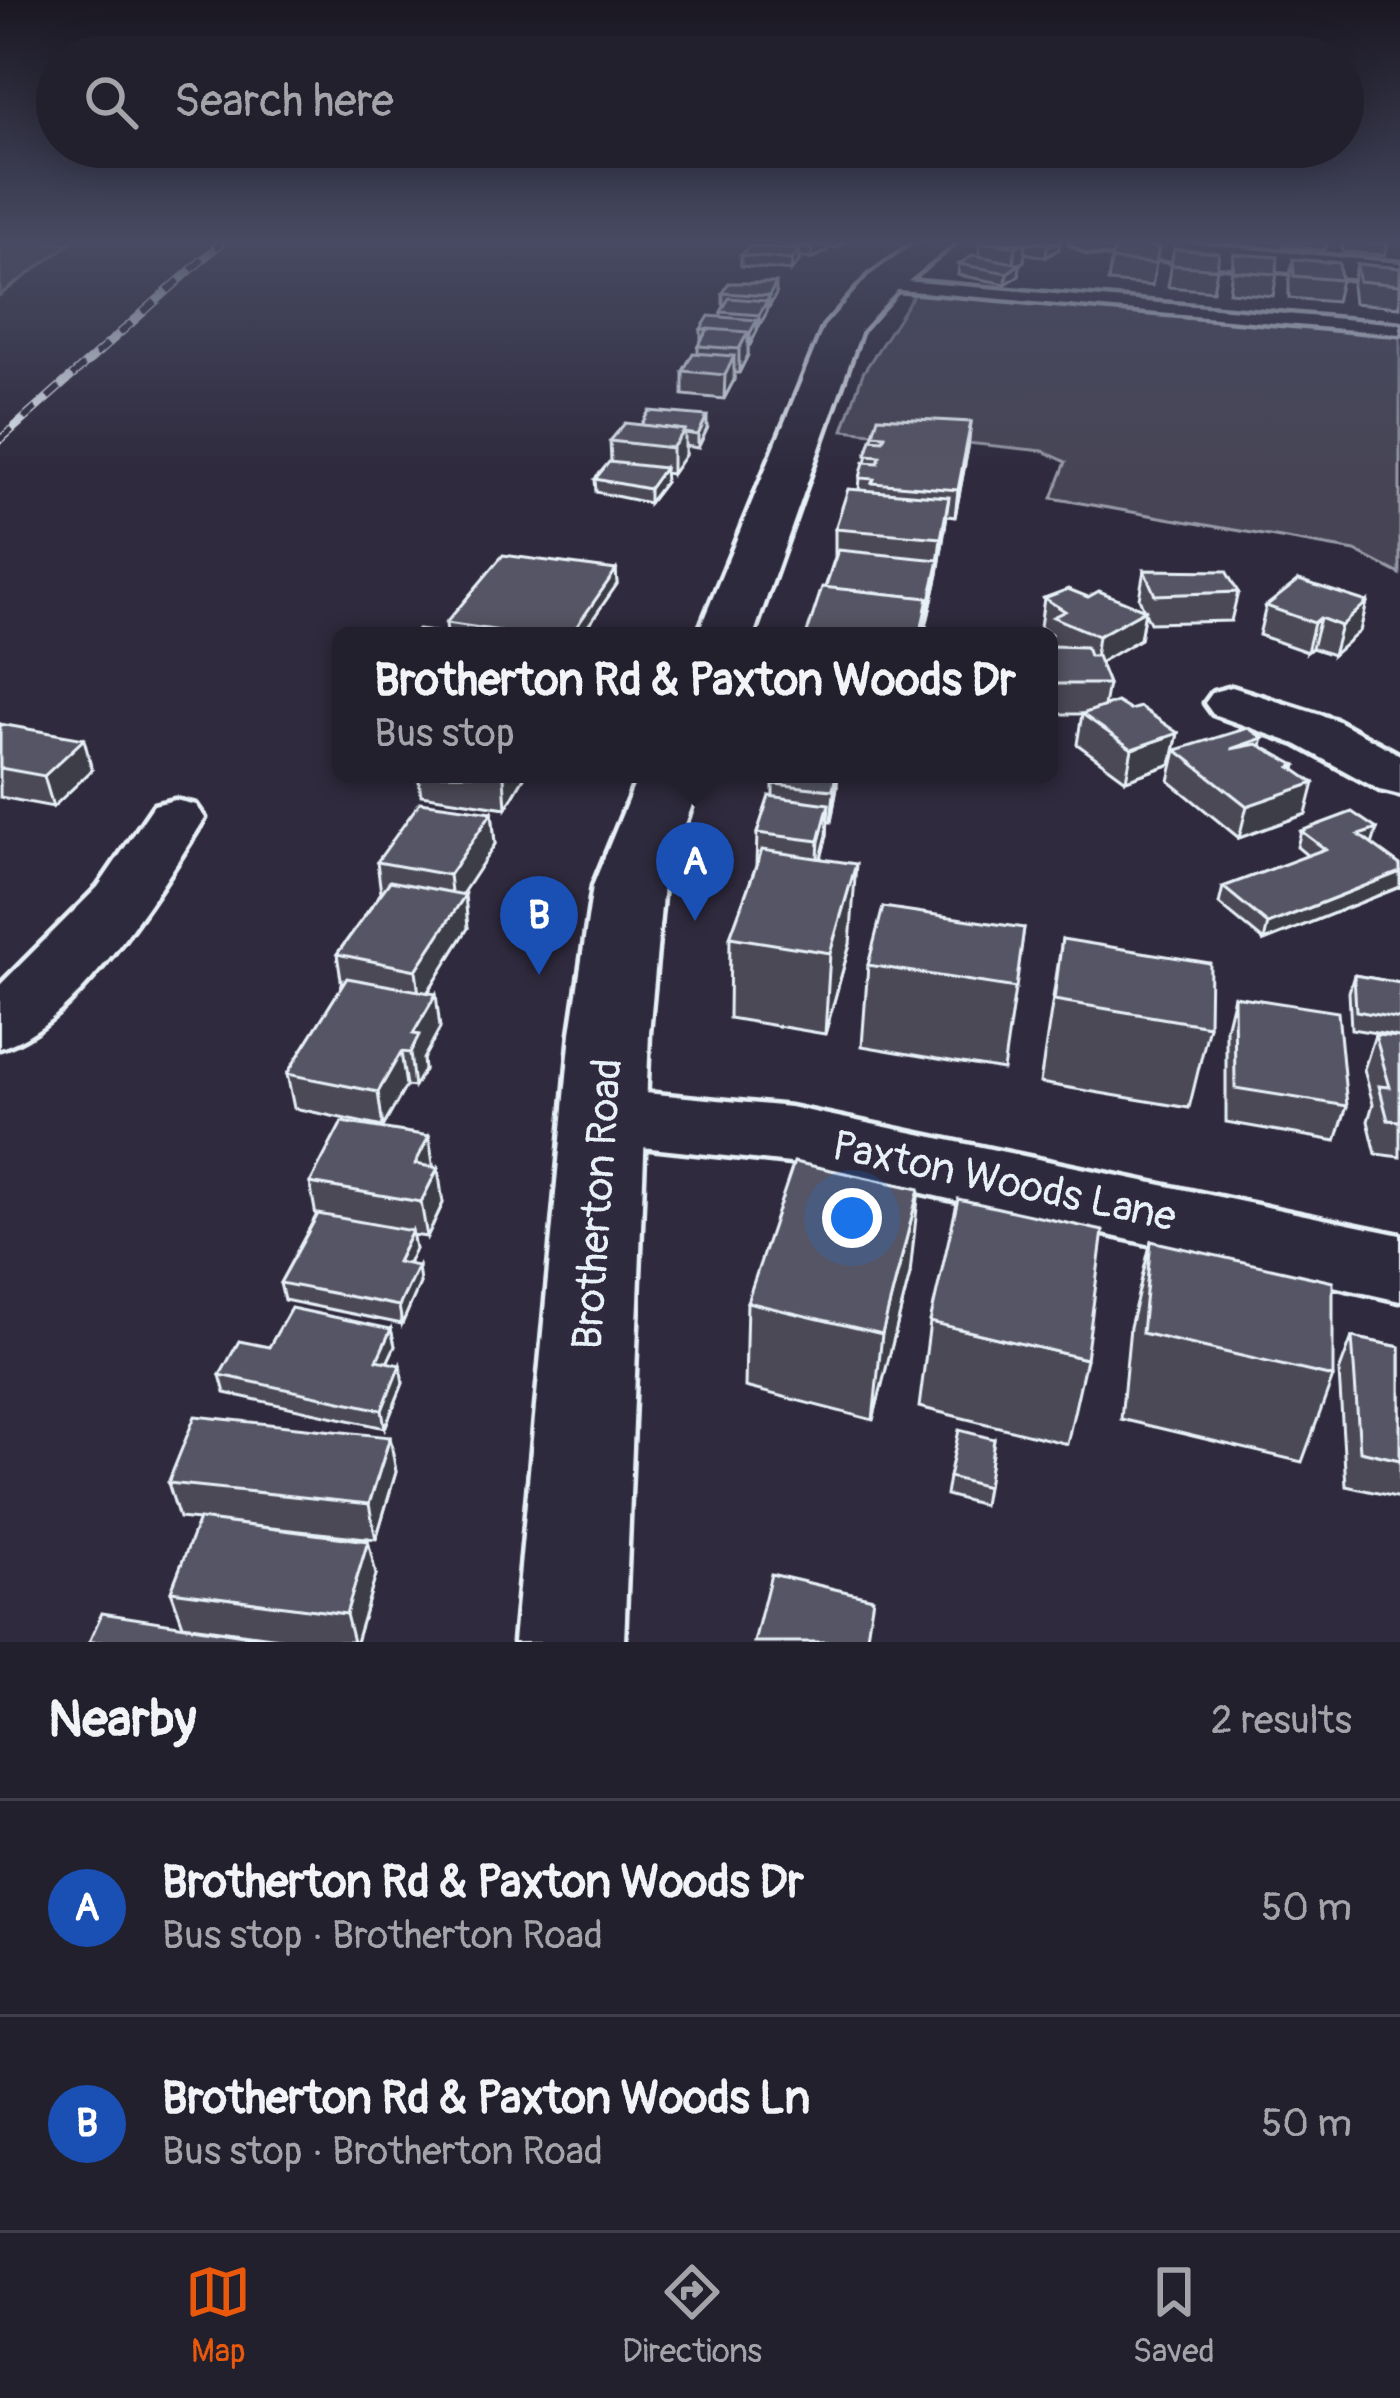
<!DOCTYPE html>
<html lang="en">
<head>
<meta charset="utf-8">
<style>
  body { margin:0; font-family:Pangolin,sans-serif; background:#2b2836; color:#f1f3f6 }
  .you { position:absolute; left:852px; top:1218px; width:42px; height:42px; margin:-30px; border:9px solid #fff; border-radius:50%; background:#1a73e8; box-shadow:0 0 0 18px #1a73e833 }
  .badge { display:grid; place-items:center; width:78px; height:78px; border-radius:50%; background:#ea580c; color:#fff; font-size:39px; font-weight:700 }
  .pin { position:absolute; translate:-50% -99px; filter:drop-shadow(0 3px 6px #0008) }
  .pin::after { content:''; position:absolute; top:63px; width:42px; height:36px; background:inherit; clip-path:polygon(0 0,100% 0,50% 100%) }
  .popup { position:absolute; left:332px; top:627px; width:726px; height:156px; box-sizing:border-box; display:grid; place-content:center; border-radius:18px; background:#23202e; filter:drop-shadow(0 3px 9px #0005); font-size:39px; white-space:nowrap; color:#a3a3aa }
  .popup b { font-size:45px; color:#f1f3f6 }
  .popup::after { content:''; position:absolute; left:50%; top:100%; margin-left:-24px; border:24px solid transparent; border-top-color:#23202e }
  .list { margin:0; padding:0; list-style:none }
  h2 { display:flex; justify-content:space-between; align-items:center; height:156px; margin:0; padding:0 48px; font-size:51px }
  h2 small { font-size:39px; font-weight:400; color:#a3a3aa }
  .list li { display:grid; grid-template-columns:78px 1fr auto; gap:36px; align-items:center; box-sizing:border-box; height:216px; padding:0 48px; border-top:3px solid #403e4a }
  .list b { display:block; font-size:45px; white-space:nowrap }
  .list p { margin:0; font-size:39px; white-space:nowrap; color:#a3a3aa }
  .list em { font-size:39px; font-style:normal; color:#a3a3aa }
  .icon { flex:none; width:66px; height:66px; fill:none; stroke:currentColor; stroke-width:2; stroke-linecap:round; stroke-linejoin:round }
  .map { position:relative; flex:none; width:1400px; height:1642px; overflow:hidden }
  .search { position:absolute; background:#23202e; box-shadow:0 6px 30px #0003; left:36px; right:36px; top:36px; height:132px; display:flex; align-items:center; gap:30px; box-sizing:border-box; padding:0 42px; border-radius:66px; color:#a3a3aa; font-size:45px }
  .sheet { height:588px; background:#23202e }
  nav { display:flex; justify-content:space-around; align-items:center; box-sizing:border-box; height:168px; border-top:3px solid #403e4a; background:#23202e; font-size:33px; color:#a3a3aa }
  nav a { display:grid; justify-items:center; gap:6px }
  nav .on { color:#ea580c }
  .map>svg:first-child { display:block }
</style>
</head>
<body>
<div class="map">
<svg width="1400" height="1642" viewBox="0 0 1400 1642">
  <rect width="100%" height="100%" fill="#2f2a3d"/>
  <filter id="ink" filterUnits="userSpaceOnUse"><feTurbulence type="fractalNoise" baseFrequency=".00833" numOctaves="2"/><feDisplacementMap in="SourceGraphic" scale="24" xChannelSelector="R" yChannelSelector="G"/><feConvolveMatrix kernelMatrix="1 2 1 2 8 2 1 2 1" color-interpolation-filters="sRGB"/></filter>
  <g filter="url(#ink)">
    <g fill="#464455" stroke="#979aa6" stroke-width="3">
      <polygon points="0,243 71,243 0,295"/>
      <polygon points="916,291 1400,335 1400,574 1355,551 1052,498 1066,462 1043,451 843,430 863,373"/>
    </g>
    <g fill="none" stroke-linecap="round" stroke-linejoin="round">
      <defs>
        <polygon id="lane" points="882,279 1400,324 1400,334 876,288 874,284"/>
        <g id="street">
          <polygon points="1071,243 1187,243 1400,263 1400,283 1087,252"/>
          <polygon points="1232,687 1336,720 1400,755 1400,795 1380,790 1296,744 1213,714 1205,703 1213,692"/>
          <path d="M175,800L196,805L205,818C163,885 77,1026 0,1048V985L98,887L154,805Z"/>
          <polygon points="604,1089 790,1107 1400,1235 1400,1301 790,1163 604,1143 578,1135 567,1116 578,1097"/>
        </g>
        <g id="secondary">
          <polygon points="915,243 954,243 895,292 861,330 753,636 697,636 824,327 869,276"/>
          <polygon points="639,774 703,774 663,886 649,1033 624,1642 514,1642 571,1033 593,886"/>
        </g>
      </defs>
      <use href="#lane" stroke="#e8f1f8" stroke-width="9"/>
      <use href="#street" stroke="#e8f1f8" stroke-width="9"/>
      <use href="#secondary" stroke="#e8f1f8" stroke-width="9"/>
      <use href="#lane" fill="#2f2a3d" fill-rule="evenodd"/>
      <use href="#street" fill="#2f2a3d" fill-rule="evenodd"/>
      <use href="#secondary" fill="#2f2a3d" fill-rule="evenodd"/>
      <defs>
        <polyline id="rail" points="0,440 221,243"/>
      </defs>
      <use href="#rail" stroke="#e8f1f8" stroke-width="9"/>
      <use href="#rail" stroke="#2f2a3d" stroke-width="6" stroke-dasharray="16" stroke-linecap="butt"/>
    </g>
    <g fill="#4b4957" stroke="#e8f1f8" stroke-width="3">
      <polygon points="770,243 844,243 835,248 827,246 827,251 812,259 799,257 799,261 791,271 741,266 741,255 769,248"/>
      <polygon points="980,243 1059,243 1059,249 1046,257 1025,253 1024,261 1020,264 1019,275 1006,284 958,275 959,264 979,256"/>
      <polygon points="1283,243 1327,243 1325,250 1283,247"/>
      <polygon points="1342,243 1388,243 1385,255 1343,252"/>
      <polygon points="1159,248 1152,286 1108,282 1111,260"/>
      <polygon points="1174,249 1217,269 1213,291 1168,287"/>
      <polygon points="1234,254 1277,274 1273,296 1229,292"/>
      <polygon points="1293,259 1341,280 1336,302 1289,298 1289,280"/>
      <polygon points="1357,264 1400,268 1400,307 1354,303 1352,286"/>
      <polygon points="723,293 776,294 769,307 767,307 767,312 759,326 757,326 757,331 750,345 748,344 748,355 739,373 734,373 734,380 724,399 683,395 683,371 698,354 698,346 701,341 701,329 721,317 721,312 725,305 723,304"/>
      <polygon points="971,422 968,448 955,517 947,516 938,574 924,636 825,588 835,557 835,529 859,490 860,478 866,462 873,434"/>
      <polygon points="707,429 698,448 685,446 685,455 672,474 664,473 665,482 649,503 596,492 595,479 611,462 610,441"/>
      <polygon points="616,570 617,584 581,636 413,636 447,633 446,623"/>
      <polygon points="1144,570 1238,592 1231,621 1150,623 1145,612 1140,639 1099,662 1108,684 1104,706 1130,710 1178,733 1171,764 1126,780 1077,744 1082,714 1050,714 1049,646 1051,634 1040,627 1044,598 1088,597 1144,610 1139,598"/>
      <polygon points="1367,602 1360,631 1333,655 1312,648 1307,652 1259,635 1266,606"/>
      <polygon points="341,723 341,762 335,731"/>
      <polygon points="0,724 92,770 53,807 0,797"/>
      <polygon points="1263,738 1261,746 1295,769 1306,814 1239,838 1169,781 1176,750"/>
      <polygon points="418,774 526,774 506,808 421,795"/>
      <polygon points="773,784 837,787 831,822 827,822 827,835 821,859 850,944 825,1034 729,1018 730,937 756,866 757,833 773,797"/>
      <polygon points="492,812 495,844 461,895 468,928 428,993 440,1028 423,1059 424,1070 414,1087 406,1086 383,1127 294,1108 287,1074 342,986 337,954 381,893 377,862"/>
      <polygon points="1301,831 1372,845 1400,865 1400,887 1264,941 1219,904 1223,887 1308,856 1297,847"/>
      <polygon points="1024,928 1003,1070 862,1046 868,965"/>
      <polygon points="1062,939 1209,1026 1189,1108 1040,1083"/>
      <polygon points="1354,975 1400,983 1400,1157 1376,1154 1368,1121 1373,1104 1364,1069 1375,1035 1395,1036 1351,1029 1349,992"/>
      <polygon points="1234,996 1347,1106 1336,1141 1226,1122 1226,1029"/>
      <polygon points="434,1168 443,1203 427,1237 412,1235 415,1249 408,1264 420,1283 402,1324 284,1300 280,1283 316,1216 310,1183"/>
      <polygon points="1151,1241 1333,1377 1302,1462 1121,1419 1130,1327"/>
      <polygon points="910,1274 873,1420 745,1387 747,1302"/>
      <polygon points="930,1322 1086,1359 1067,1444 919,1407"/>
      <polygon points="391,1329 395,1346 387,1362 403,1383 385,1428 225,1393 220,1375 269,1347"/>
      <polygon points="1352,1337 1400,1347 1400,1498 1346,1486 1339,1372"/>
      <polygon points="390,1437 396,1472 376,1539 243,1525 368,1541 376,1575 356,1642 308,1642 183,1625 171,1591 199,1520 179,1518 168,1483"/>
      <polygon points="994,1439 983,1505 946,1495 949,1477"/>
    </g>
    <g fill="#3d3c47" stroke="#e8f1f8" stroke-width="3">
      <polygon points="823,243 828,243 827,251 812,259 812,249"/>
      <polygon points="1022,243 1026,243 1024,261 1013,268 1016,247"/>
      <polygon points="1053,243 1059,243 1059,249 1046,257 1047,247"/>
      <polygon points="799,250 799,261 791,271 792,260"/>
      <polygon points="1020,264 1019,275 1006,284 1007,273"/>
      <polygon points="776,283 776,294 769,307 769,296"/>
      <polygon points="767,301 767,312 759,326 759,315"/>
      <polygon points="757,320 757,331 750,345 750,333"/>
      <polygon points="748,332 748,355 739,373 739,349"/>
      <polygon points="734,356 734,380 724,399 725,375"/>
      <polygon points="707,416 707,429 698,448 698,435"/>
      <polygon points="971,422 968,448 955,517 958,490"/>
      <polygon points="685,430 685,455 672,474 672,448"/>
      <polygon points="664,468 665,482 649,503 649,489"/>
      <polygon points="949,497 938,574 928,618 929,604 938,563 941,538"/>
      <polygon points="616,570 617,584 581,636 570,636"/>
      <polygon points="928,598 924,636 920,636"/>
      <polygon points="1367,602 1360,631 1333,655 1341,626"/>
      <polygon points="1145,610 1140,639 1094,666 1098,636"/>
      <polygon points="1320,618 1312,648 1307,652 1314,623"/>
      <polygon points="1178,733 1171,764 1126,780 1132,749"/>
      <polygon points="84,739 92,770 53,807 44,776"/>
      <polygon points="1296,765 1289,791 1314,783 1306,814 1239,838 1247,806 1291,767"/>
      <polygon points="505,774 526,774 506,808 504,777"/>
      <polygon points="836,774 838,774 837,787 831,822"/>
      <polygon points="829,804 827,835 817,873 819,841"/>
      <polygon points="492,812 495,844 453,908 449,875"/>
      <polygon points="1377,829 1372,845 1359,835"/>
      <polygon points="856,864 850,944 825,1034 830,953"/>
      <polygon points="1400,872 1400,887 1264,941 1268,924"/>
      <polygon points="465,895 468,928 420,1004 416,970"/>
      <polygon points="436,994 440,1028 423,1059 424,1070 414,1087 410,1053 413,1034"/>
      <polygon points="401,1052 406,1086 383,1127 378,1092"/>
      <polygon points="429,1136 434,1171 415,1164"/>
      <polygon points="438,1168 443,1203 427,1237 421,1202"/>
      <polygon points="919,1189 910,1274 873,1420 882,1334"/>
      <polygon points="412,1231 415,1249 400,1280 397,1262"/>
      <polygon points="418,1266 420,1283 402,1324 399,1306"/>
      <polygon points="391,1329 395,1346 380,1378 377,1360"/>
      <polygon points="400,1365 403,1383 385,1428 382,1410"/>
      <polygon points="390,1437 396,1472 376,1539 369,1504"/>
      <polygon points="368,1541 376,1575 356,1642 353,1642 346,1614"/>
    </g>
    <g fill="#575565" stroke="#e8f1f8" stroke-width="3">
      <polygon points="784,243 823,243 812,249"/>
      <polygon points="991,243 1022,243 1016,247"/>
      <polygon points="1116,244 1159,248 1155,264 1111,260"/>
      <polygon points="750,246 799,250 792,260 741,255"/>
      <polygon points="1174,249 1219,253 1217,269 1171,265"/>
      <polygon points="1234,254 1278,257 1277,274 1233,271"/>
      <polygon points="973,255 1020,264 1007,273 959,264"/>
      <polygon points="1293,259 1339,263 1341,280 1294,276"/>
      <polygon points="1357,264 1400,268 1400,285 1359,281"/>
      <polygon points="729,283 776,283 769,296 723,293"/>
      <polygon points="729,298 767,301 759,315 721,312"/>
      <polygon points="709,316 757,320 750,333 701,329"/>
      <polygon points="708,329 748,332 739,349 698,346"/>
      <polygon points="693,353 734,356 725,375 683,371"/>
      <polygon points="649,411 707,416 698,435 685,433 685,430 641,425"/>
      <polygon points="878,417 971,422 958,490 872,483 874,479 860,478 864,462 878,463 880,456 866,455 871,439 883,440 885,435 873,434"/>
      <polygon points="625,423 685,430 672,448 610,441"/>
      <polygon points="609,462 664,468 649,489 595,479"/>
      <polygon points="848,489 949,497 941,538 835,529"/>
      <polygon points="838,550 939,560 929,604 927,603 928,598 825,588"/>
      <polygon points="503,555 616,570 570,636 534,636 446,623"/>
      <polygon points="1144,570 1226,571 1238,592 1155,595"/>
      <polygon points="1299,580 1367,602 1341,626 1320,618 1314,623 1266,606"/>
      <polygon points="822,587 928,598 920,636 806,636"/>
      <polygon points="1068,589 1088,597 1099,591 1145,610 1098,636 1053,617 1065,611 1044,598"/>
      <polygon points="418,630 459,635 413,636"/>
      <polygon points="1049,646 1086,647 1089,656 1097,656 1108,684 1054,684 1049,669"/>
      <polygon points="1117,702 1130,710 1140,707 1178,733 1132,749 1082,714"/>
      <polygon points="0,724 84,739 44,776 0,768"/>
      <polygon points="1248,728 1263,738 1231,749 1257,744 1296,765 1291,767 1314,783 1247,806 1176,750"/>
      <polygon points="776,774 836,774 833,790 773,784"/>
      <polygon points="769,796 829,804 819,841 757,833"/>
      <polygon points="420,802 492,812 449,875 377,862"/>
      <polygon points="1352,812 1377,829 1359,835 1400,865 1400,872 1268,924 1223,887 1325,849 1301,831"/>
      <polygon points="762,850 856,864 830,953 730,937"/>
      <polygon points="390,881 465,895 416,970 337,954"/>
      <polygon points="883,907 1024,928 1016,988 868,965"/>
      <polygon points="1062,939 1210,963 1209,1026 1054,1000"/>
      <polygon points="1354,975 1400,983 1400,1019 1356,1011"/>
      <polygon points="347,978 436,994 413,1034 419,1035 410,1053 401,1052 378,1092 287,1074"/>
      <polygon points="1234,996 1338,1012 1347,1106 1235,1088"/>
      <polygon points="1375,1035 1400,1037 1400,1121 1388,1120 1379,1086 1390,1087"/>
      <polygon points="342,1122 429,1136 415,1164 438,1168 421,1202 310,1183"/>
      <polygon points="794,1162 919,1189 882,1334 747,1302"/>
      <polygon points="958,1199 1103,1231 1086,1359 930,1322"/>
      <polygon points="318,1214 412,1231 397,1262 418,1266 399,1306 280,1283"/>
      <polygon points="1151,1241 1333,1282 1333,1377 1142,1333"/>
      <polygon points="291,1308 391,1329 377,1360 400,1365 382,1410 220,1375 239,1341 269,1347"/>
      <polygon points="1352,1337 1400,1347 1400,1460 1360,1451"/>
      <polygon points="195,1416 390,1437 369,1504 168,1483"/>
      <polygon points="959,1430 994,1439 987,1487 949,1477"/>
      <polygon points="199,1519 368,1541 346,1614 171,1591"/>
      <polygon points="771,1574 873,1598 866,1642 754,1642"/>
      <polygon points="102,1613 288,1642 89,1642"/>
    </g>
  </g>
  <linearGradient id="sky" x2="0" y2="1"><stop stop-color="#1a1722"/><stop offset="0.51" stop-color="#474a62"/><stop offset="1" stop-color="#474a62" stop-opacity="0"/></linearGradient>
  <rect width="1400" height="473" fill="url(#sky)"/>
  <g text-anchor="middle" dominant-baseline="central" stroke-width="9" stroke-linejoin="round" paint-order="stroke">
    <g font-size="42" fill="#e8f1f8" stroke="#2f2a3d">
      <text transform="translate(1004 1182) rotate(12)">Paxton Woods Lane</text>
      <text transform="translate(598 1204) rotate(-86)">Brotherton Road</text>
    </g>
  </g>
</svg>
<div class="you"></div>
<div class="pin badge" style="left:695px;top:921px;background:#1a4fb4">A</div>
<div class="popup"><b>Brotherton Rd &amp; Paxton Woods Dr</b>Bus stop</div>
<div class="pin badge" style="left:539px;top:975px;background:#1a4fb4">B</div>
<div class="search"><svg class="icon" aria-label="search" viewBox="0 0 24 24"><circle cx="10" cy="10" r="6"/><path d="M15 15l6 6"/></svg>Search here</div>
</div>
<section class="sheet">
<h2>Nearby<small>2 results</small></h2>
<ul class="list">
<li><span class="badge" style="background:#1a4fb4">A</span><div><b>Brotherton Rd &amp; Paxton Woods Dr</b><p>Bus stop · Brotherton Road</p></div><em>50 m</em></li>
<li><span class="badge" style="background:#1a4fb4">B</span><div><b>Brotherton Rd &amp; Paxton Woods Ln</b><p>Bus stop · Brotherton Road</p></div><em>50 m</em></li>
</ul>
</section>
<nav>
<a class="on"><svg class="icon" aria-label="map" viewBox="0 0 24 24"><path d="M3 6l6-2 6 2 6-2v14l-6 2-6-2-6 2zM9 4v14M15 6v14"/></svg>Map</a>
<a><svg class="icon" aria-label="directions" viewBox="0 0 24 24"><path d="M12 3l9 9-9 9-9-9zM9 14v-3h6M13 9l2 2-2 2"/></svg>Directions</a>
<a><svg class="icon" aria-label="saved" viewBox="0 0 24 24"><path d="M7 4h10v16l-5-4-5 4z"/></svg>Saved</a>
</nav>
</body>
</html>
